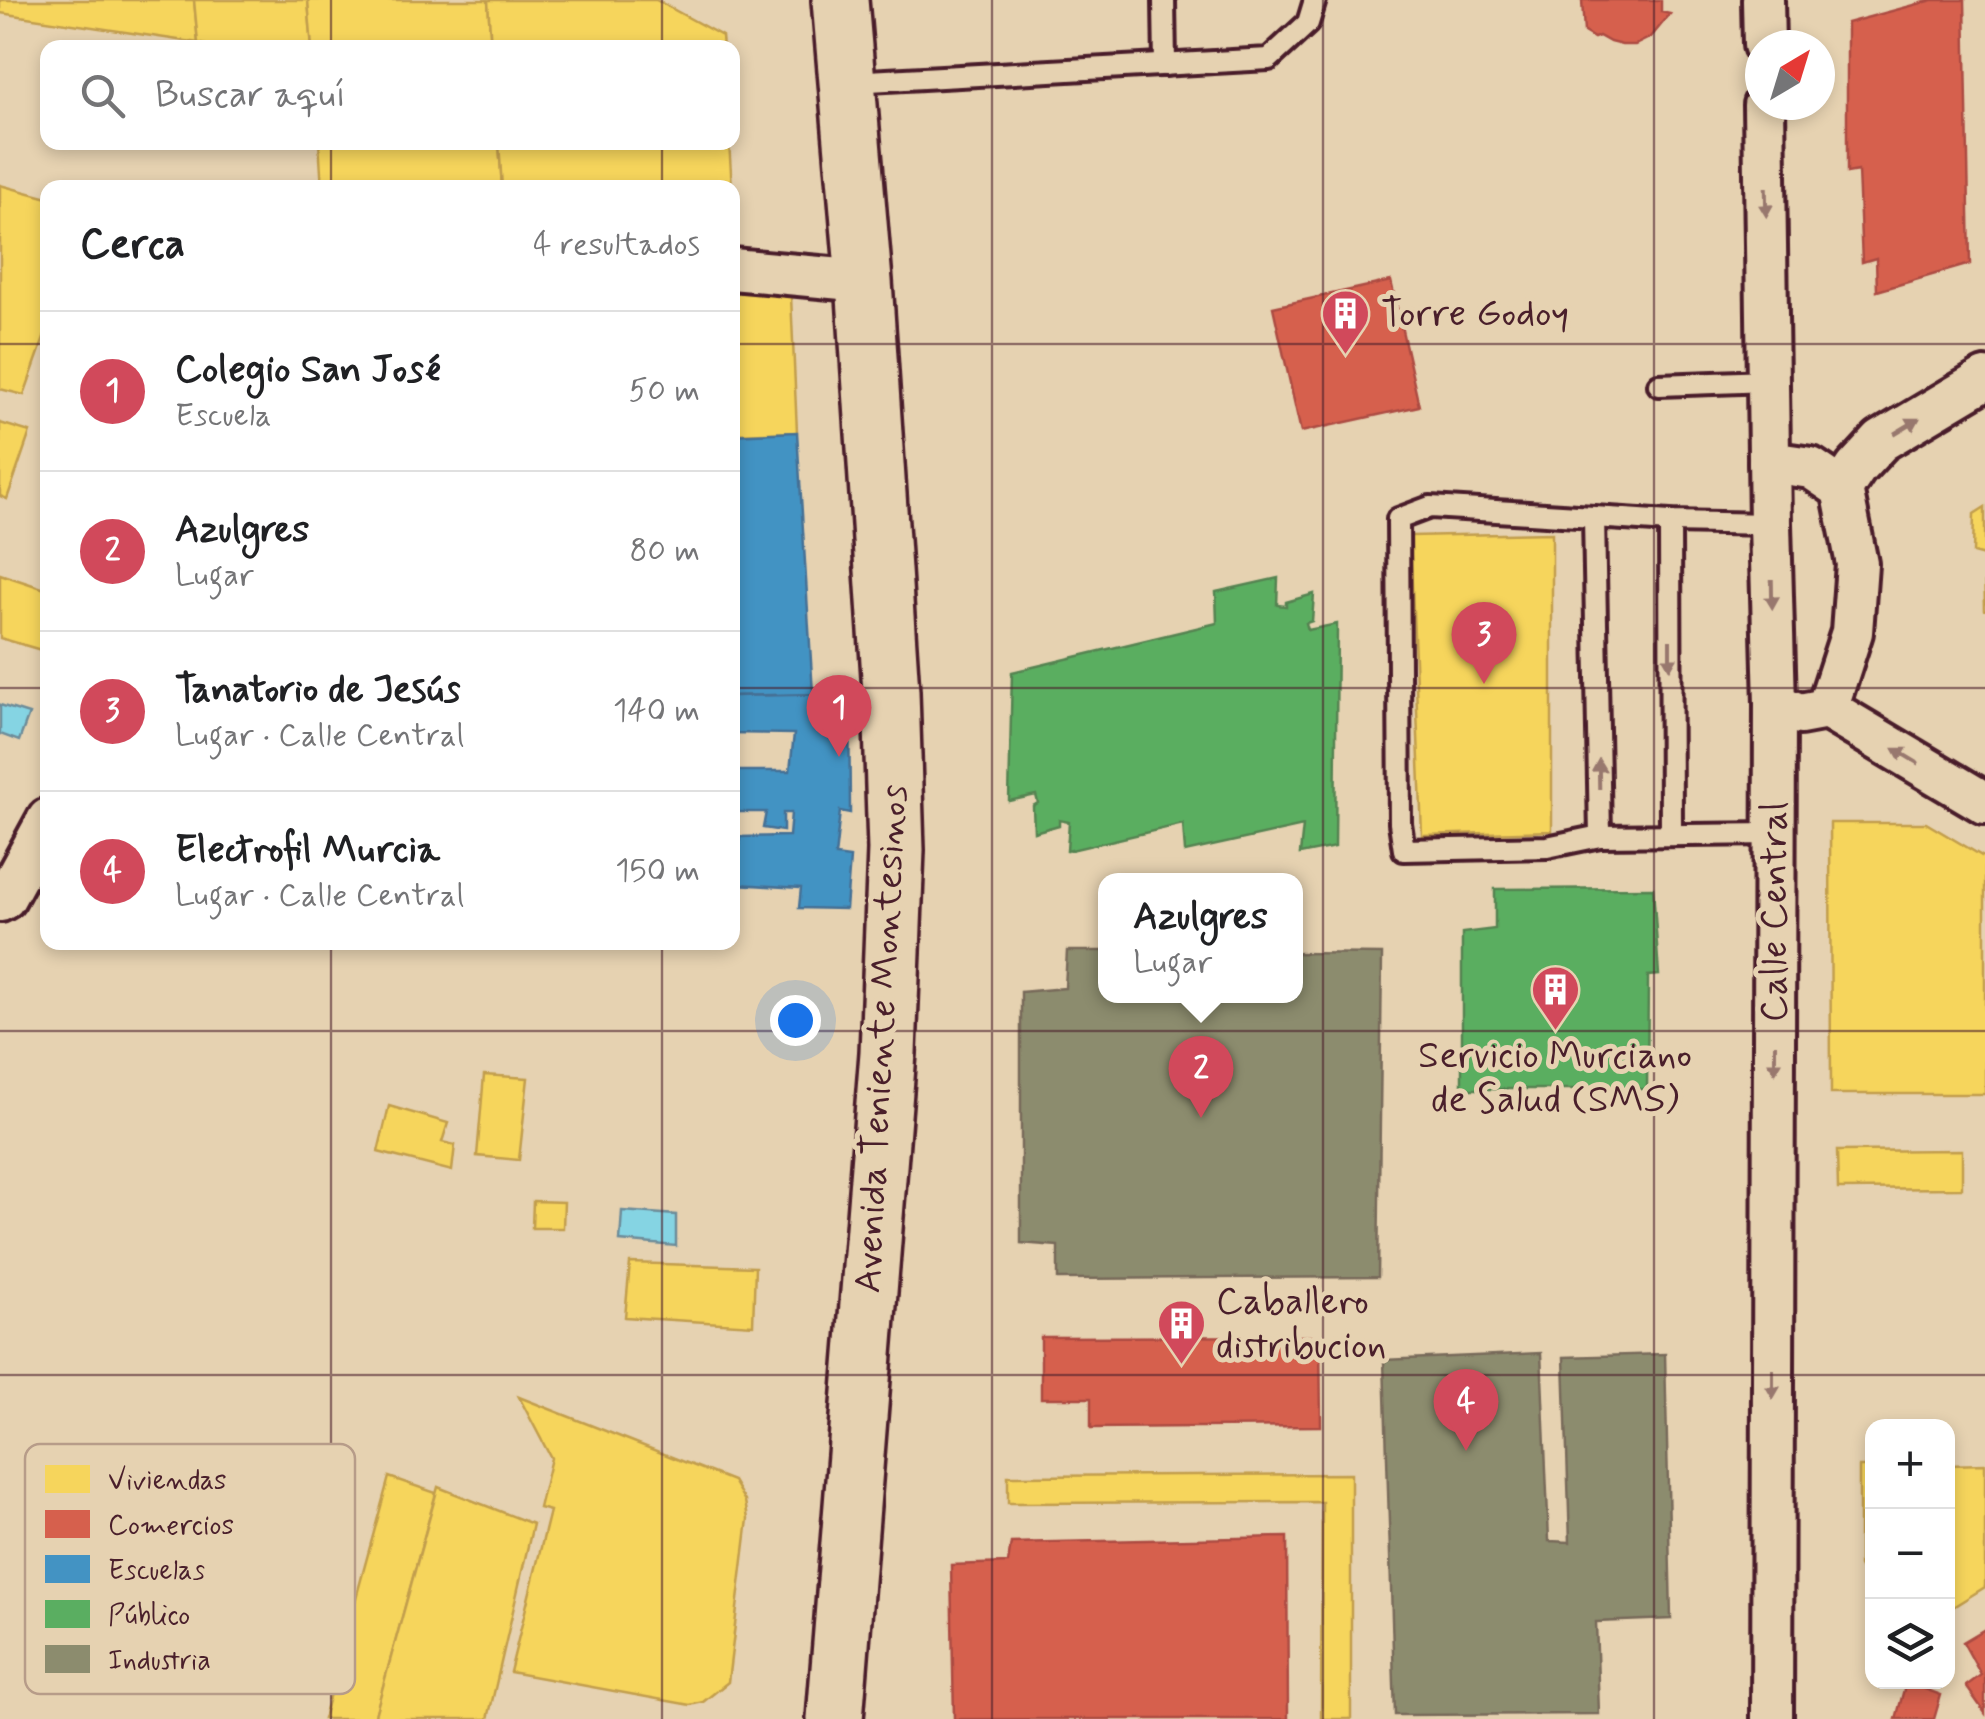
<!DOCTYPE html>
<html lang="es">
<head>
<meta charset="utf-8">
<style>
  body { margin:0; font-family:Mynerve,sans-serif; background:#f6f6f6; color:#202124 }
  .controls { position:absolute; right:30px; bottom:30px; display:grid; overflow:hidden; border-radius:20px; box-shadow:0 5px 15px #0003 }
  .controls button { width:90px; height:90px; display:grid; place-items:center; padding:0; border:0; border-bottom:2px solid #e0e0e0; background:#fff; color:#202124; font:50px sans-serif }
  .compass { position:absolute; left:1745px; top:30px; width:90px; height:90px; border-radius:50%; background:#fff; box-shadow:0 5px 15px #0003; rotate:38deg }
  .you { position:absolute; left:795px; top:1020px; width:35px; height:35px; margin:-25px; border:8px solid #fff; border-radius:50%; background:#1a73e8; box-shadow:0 0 0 15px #1a73e833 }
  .badge { display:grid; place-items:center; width:65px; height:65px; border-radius:50%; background:#d1495b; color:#fff; font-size:32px; font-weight:700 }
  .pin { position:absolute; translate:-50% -82px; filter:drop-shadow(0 2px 5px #0008) }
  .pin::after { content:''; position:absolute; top:52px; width:35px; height:30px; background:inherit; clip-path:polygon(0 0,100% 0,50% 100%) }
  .popup { position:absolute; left:1098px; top:873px; width:205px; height:130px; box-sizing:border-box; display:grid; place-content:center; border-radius:20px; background:#fff; filter:drop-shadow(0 2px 8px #0005); font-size:32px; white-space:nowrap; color:#757577 }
  .popup b { font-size:38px; color:#202124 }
  .popup::after { content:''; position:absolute; left:50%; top:100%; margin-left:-20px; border:20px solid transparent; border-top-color:#fff }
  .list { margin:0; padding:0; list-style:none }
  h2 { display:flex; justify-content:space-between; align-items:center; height:130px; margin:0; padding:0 40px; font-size:42px }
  h2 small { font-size:32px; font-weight:400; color:#757577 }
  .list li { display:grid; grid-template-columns:65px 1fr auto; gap:30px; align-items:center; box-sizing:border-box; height:160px; padding:0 40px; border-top:2px solid #e0e0e0 }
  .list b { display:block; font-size:38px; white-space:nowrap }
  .list p { margin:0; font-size:32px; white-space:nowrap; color:#757577 }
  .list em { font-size:32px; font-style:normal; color:#757577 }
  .icon { flex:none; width:55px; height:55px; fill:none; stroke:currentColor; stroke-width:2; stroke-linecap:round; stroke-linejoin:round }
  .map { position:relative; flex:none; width:1985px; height:1719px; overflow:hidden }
  .search { position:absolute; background:#fff; box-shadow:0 5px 15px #0003; left:40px; top:40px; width:700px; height:110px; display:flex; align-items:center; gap:25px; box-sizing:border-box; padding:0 35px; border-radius:20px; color:#757577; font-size:38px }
  .panel { position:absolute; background:#fff; box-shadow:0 5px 15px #0003; left:40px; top:180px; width:700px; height:770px; border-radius:20px }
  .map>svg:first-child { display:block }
</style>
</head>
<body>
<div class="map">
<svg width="1985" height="1719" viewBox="0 0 1985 1719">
  <rect width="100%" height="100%" fill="#e6d2b1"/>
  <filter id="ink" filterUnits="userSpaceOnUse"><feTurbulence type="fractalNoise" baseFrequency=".01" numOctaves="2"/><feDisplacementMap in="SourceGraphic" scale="20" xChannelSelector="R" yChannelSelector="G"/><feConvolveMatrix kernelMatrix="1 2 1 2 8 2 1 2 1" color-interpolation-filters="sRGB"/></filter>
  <g filter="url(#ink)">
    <g fill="#85d4e3" stroke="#6d8c99" stroke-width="2.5">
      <polygon points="0,705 29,714 19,741 0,734"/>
      <polygon points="622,1211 676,1215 676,1246 620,1241"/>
    </g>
    <g fill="#f6d55c" stroke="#c29e4d" stroke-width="2.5">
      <polygon points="0,0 194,0 198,43 0,13"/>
      <polygon points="194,0 308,0 312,48 217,48 198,43"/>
      <polygon points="308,0 488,0 491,48 312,48"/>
      <polygon points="488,0 656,0 722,36 723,48 491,48"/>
      <polygon points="319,142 499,142 502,188 322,188"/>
      <polygon points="499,142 729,142 732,188 502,188"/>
      <polygon points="0,185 48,198 48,327 24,395 0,389"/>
      <polygon points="732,289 791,296 797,432 732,434"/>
      <polygon points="0,423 30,432 7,499 0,496"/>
      <polygon points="1985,507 1985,611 1984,556 1973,553 1974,514"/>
      <polygon points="1552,533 1552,831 1422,835 1410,536"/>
      <polygon points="0,574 48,590 48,652 0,638"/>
      <polygon points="1830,823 1926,823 1985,858 1985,1094 1831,1094"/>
      <polygon points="484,1075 528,1078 519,1160 477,1156"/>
      <polygon points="389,1106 448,1123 442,1142 455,1145 452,1171 378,1152"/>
      <polygon points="1962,1150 1962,1188 1838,1189 1837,1151"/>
      <polygon points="533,1201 564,1202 563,1228 532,1228"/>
      <polygon points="630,1263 755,1267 753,1325 625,1317"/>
      <polygon points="519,1397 733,1481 745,1501 748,1519 728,1682 703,1702 690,1705 510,1672 550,1511 539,1508 551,1458"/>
      <polygon points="1985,1464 1985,1587 1948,1610 1948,1465"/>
      <polygon points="1859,1467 1872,1467 1872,1589 1859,1566"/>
      <polygon points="1351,1474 1351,1719 1321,1719 1322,1502 1008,1503 1008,1476"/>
      <polygon points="389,1477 436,1493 374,1719 323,1719"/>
      <polygon points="438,1487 533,1524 488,1719 374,1719"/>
    </g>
    <g fill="#d6604d" stroke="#ac4c43" stroke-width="2.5">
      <polygon points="1582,0 1661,0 1661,12 1670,14 1651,37 1635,45 1622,45 1610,42 1599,36 1594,38 1584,32"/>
      <polygon points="1933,0 1965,0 1970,264 1877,291 1876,258 1862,262 1858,171 1847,173 1847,23"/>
      <polygon points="1391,281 1419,406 1301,432 1273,307"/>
      <polygon points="1320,1336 1321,1426 1091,1428 1091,1398 1041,1398 1041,1337"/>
      <polygon points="1287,1537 1288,1719 954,1719 951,1565 1008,1563 1011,1543"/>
      <polygon points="1985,1629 1985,1713 1966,1686 1981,1675 1963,1642"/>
      <polygon points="1906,1682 1941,1695 1934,1719 1896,1719"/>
    </g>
    <g fill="#4393c3" stroke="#457095" stroke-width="2.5">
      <polygon points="797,432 813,694 732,696 732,435"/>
      <polygon points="849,694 850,813 840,811 835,856 850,858 846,909 799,908 801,888 737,884 740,837 789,836 791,813 783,813 783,831 763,828 766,812 732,812 732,771 790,771 794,734 732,733 732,696"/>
    </g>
    <g fill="#5aae61" stroke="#558351" stroke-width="2.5">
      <polygon points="1278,578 1277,605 1286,606 1286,602 1314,594 1312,621 1306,623 1308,630 1337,624 1335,847 1300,854 1303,826 1185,852 1183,824 1067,851 1069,822 1059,820 1059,825 1034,832 1033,806 1038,803 1036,795 1009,801 1012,672 1217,623 1216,592"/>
      <polygon points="1653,888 1659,975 1648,976 1647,1089 1462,1089 1462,933 1495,929 1495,889"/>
    </g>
    <g fill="#8c8c6e" stroke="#786b5a" stroke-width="2.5">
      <polygon points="1067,951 1106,951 1106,996 1296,996 1296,953 1382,954 1378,1277 1058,1279 1058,1246 1021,1243 1021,992 1065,988"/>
      <polygon points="1541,1353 1549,1541 1570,1542 1564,1357 1665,1354 1671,1619 1596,1622 1599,1714 1395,1715 1384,1360"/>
    </g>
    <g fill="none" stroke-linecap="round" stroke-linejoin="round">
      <defs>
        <g id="service">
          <polyline points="1164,0 1165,65"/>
          <polyline points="850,82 1269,59 1308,23 1315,0"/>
          <polyline points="1659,385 1768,381"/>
          <polyline points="1594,517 1430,507 1398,519 1400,823 1404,850 1547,847 1600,836"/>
          <polyline points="1670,522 1671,835"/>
          <polyline points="1770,524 1670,522 1594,517 1600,836 1775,834"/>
        </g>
        <g id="minor">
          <polyline points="1763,0 1764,45"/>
          <polyline points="1764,105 1770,524 1775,704 1772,1719"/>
          <polyline points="732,269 864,281"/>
          <polyline points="1769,462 1811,468 1842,489 1857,564 1852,632 1827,709 1800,714 1775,704"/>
          <polyline points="1842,489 1856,468 1881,441 1985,379"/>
          <polyline points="1827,709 1985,803"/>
          <polyline points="0,901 5,898 48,819"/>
        </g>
        <polyline id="secondary" points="835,1719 888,1053 896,850 891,692 864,281 840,0"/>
      </defs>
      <use href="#service" stroke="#4a1f2b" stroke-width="28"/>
      <use href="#minor" stroke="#4a1f2b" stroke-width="48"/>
      <use href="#secondary" stroke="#4a1f2b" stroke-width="62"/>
      <use href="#service" stroke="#e6d2b1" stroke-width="20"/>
      <use href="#minor" stroke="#e6d2b1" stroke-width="40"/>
      <use href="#secondary" stroke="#e6d2b1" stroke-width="55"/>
    </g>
    <defs><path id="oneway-solid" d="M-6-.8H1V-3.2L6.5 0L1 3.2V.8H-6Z" transform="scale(2.5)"/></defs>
    <g fill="#98786e">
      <use href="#oneway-solid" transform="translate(1766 202) rotate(89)"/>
      <use href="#oneway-solid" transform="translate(1907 426) rotate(-31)"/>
      <use href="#oneway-solid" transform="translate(1772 594) rotate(89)"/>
      <use href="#oneway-solid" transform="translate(1670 655) rotate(90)"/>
      <use href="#oneway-solid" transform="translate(1906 756) rotate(-149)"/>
      <use href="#oneway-solid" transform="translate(1599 774) rotate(-91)"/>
      <use href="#oneway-solid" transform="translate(1775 1059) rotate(90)"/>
      <use href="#oneway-solid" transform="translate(1773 1384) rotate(90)"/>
    </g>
  </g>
  <path fill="none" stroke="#4a1f2b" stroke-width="2.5" stroke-opacity="0.55" d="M331,0V48M662,0V48M992,0V1719M1323,0V1719M1654,0V1719M331,142V188M662,142V188M0,344H48M732,344H1985M0,688H48M732,688H1985M331,942V1719M662,942V1719M0,1031H1985M0,1375H1985"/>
  <defs>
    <symbol id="building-pin" viewBox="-11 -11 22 30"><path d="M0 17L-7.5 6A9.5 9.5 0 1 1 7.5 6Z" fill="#d1495b" stroke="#e6d2b1"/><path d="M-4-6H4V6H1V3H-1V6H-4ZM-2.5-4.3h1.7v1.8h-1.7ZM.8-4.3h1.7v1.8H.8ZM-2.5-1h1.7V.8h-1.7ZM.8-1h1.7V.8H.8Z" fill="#fff"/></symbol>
  </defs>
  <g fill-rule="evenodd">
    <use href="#building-pin" x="1318" y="286" width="55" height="75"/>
    <use href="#building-pin" x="1528" y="962" width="55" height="75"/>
    <use href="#building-pin" x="1154" y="1296" width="55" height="75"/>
  </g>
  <g text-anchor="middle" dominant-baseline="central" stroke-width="10" stroke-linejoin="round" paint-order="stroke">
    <g font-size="38" fill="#4a1f2b" stroke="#e6d2b1" text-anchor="start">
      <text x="1381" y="314">Torre Godoy</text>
      <text x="1555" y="1056" text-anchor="middle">Servicio Murciano<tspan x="1555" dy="44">de Salud (SMS)</tspan></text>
      <text x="1216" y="1302">Caballero<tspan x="1216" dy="44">distribucion</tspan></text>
    </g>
    <g font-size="38" fill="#4a1f2b" stroke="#e6d2b1">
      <text transform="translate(1775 912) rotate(-90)">Calle Central</text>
      <text transform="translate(882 1039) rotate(-87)">Avenida Teniente Montesinos</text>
    </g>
  </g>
  <rect x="25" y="1444" width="330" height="250" rx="15" fill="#e6d2b1" stroke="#b79c89" stroke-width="2.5"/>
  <rect x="45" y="1465" width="45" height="28" fill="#f6d55c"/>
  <rect x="45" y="1510" width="45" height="28" fill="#d6604d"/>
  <rect x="45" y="1555" width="45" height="28" fill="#4393c3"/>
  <rect x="45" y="1600" width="45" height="28" fill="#5aae61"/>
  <rect x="45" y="1645" width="45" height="28" fill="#8c8c6e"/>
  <g font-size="28" fill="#4a1f2b">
    <text x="108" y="1489">Viviendas</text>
    <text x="108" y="1534">Comercios</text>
    <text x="108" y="1579">Escuelas</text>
    <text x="108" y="1624">Público</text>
    <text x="108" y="1669">Industria</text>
  </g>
</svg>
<div class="controls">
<button>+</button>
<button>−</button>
<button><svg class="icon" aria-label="layers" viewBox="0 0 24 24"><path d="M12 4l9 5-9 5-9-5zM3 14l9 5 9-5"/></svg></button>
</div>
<svg class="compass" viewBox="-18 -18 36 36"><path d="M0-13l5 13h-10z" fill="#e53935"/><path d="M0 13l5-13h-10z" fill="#757577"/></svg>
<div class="you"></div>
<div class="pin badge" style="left:839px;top:757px">1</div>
<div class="pin badge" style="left:1201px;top:1118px">2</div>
<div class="popup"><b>Azulgres</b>Lugar</div>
<div class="pin badge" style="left:1484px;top:684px">3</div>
<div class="pin badge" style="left:1466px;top:1451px">4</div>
<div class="search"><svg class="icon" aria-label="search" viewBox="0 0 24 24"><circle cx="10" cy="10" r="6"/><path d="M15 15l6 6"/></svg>Buscar aquí</div>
<section class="panel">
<h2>Cerca<small>4 resultados</small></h2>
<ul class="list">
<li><span class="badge">1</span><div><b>Colegio San José</b><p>Escuela</p></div><em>50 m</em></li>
<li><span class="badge">2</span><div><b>Azulgres</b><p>Lugar</p></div><em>80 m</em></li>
<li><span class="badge">3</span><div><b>Tanatorio de Jesús</b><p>Lugar · Calle Central</p></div><em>140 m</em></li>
<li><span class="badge">4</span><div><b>Electrofil Murcia</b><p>Lugar · Calle Central</p></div><em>150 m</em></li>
</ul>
</section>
</div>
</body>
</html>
